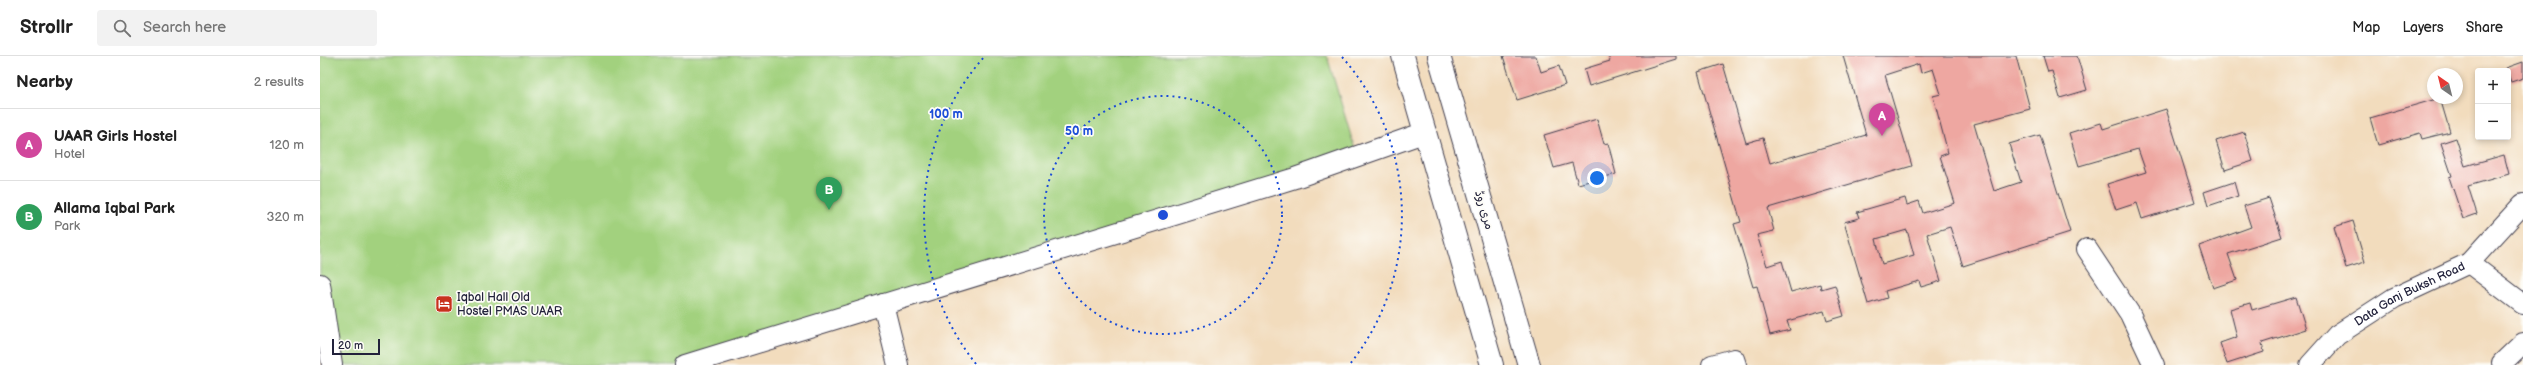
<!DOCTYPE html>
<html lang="en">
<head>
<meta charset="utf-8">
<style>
  body { margin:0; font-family:"Balsamiq Sans","Playpen Sans Arabic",sans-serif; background:#f2f2f2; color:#222 }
  .controls { position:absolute; right:12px; top:12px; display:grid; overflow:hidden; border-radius:4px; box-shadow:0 2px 6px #0003 }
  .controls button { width:36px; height:36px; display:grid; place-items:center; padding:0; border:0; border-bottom:1px solid #e0e0e0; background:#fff; color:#222; font:20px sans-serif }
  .compass { position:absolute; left:2107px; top:12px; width:36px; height:36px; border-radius:50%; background:#fff; box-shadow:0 2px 6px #0003; rotate:325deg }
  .scale { position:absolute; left:12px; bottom:10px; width:48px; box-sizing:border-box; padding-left:4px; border:2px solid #22223b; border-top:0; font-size:11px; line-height:14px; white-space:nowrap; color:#22223b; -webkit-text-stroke:3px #fdfcf7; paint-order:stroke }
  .you { position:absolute; left:1277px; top:122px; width:14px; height:14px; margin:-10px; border:3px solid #fff; border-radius:50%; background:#1a73e8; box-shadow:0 0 0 6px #1a73e833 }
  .badge { display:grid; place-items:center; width:26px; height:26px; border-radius:50%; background:#7c3aed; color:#fff; font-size:13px; font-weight:700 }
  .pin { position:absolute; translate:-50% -33px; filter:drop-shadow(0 1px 2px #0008) }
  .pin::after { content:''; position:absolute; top:21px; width:14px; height:12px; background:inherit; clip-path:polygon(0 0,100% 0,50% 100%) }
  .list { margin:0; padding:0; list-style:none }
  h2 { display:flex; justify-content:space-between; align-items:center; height:52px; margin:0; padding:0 16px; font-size:17px }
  h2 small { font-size:13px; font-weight:400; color:#767676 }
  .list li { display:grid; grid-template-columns:26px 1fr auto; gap:12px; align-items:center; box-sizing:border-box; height:72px; padding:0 16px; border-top:1px solid #e0e0e0 }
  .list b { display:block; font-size:15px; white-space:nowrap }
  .list p { margin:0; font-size:13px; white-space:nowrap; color:#767676 }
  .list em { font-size:13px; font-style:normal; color:#767676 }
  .icon { flex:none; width:22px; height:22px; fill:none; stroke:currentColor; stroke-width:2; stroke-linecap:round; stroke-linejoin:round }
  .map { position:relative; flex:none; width:2203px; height:309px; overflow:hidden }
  header { display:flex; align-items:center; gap:24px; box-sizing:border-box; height:56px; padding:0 20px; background:#fff; border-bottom:1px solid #e0e0e0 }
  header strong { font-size:19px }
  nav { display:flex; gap:22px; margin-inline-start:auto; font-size:14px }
  .search { width:280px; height:36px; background:#f2f2f2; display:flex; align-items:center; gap:10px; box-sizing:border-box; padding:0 14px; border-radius:4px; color:#767676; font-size:15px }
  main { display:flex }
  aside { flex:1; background:#fff }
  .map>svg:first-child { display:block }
</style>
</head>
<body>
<header>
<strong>Strollr</strong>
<div class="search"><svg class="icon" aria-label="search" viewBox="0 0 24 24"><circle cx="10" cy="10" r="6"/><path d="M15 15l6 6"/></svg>Search here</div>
<nav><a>Map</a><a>Layers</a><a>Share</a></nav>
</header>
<main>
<aside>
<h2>Nearby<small>2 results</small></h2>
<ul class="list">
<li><span class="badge" style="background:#d1479c">A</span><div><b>UAAR Girls Hostel</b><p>Hotel</p></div><em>120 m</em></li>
<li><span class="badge" style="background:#2e9e5b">B</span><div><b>Allama Iqbal Park</b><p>Park</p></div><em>320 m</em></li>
</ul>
</aside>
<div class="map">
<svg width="2203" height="309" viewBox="0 0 2203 309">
  <rect width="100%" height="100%" fill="#fdfcf7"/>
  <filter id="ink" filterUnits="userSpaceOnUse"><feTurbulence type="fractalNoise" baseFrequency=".025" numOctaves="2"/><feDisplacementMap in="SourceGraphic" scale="8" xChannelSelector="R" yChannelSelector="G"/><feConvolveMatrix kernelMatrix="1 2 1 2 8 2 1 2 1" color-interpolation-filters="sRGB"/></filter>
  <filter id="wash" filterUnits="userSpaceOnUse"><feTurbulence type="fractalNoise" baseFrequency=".012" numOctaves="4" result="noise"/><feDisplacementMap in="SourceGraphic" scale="16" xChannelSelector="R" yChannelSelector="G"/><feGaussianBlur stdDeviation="0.9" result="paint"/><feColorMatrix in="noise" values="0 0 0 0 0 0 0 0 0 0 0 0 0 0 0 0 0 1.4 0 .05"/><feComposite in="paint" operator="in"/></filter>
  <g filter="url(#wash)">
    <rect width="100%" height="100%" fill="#f2dcbd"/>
    <polygon fill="#a2d17e" stroke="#627a5c" points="0,0 1007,0 1037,100 363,309 17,309 0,272"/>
    <g id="blocks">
      <g fill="#eea7a1" fill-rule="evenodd">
        <polygon points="1183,0 1216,0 1221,16 1239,10 1245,29 1197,44"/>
        <polygon points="1288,0 1356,0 1356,3 1269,30 1264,13 1290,5"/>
        <path d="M1523,0H1696L1710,53L1654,68L1674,135L1701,126L1689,88L1720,79L1750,176L1643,210L1630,171L1607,178L1621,225L1601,231L1599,225L1565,235L1567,242L1548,248L1524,166L1539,162L1537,156L1585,142L1587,149L1599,145L1603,157L1635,147L1620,100L1628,97L1613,40L1621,38L1613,13L1601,17L1599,8L1565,19L1592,110L1448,152L1454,175L1437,179L1447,210L1462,205L1471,236L1500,228L1501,233L1515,229L1524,260L1507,265L1504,255L1467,265L1470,274L1450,279L1437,230L1433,231L1414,168L1421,166L1378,16L1403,8L1426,87L1443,82L1450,107L1546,79ZM1587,174L1594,199L1562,208L1556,183Z"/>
        <polygon points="1723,0 1757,0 1767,34 1740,42 1732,15 1728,16"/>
        <polygon points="2203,6 2203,22 2191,26 2186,12"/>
        <polygon points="2120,42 2130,76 2102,83 2100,77 2058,89 2050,62"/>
        <polygon points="1846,53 1875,146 1822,163 1817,147 1796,154 1787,128 1826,116 1818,93 1759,110 1749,77 1781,67 1783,73"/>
        <polygon points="1277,63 1284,88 1288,87 1296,118 1258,128 1252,107 1234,112 1224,79"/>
        <polygon points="1924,76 1933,105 1905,114 1896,85"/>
        <polygon points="2136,82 2145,110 2184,99 2189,118 2148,130 2157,158 2143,163 2129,121 2132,120 2121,87"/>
        <polygon points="1914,126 1918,140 1888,150 1884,136"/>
        <polygon points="1949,142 1962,181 1908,198 1917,224 1893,232 1879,190 1931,171 1924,150"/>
        <polygon points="2033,165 2045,206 2026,212 2014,171"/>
        <polygon points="1976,241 1986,273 1942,287 1944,296 1907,308 1900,287 1917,281 1910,253 1930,247 1932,254"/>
      </g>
    </g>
  </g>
  <g filter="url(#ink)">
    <use href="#blocks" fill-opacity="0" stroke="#413e4e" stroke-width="1"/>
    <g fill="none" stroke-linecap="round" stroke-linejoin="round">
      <defs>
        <g id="minor">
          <polyline points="1767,193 1810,258 1834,309"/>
          <polyline points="2149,207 2203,248"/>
          <polyline points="0,228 12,309"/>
          <polyline points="563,248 578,309"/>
          <polyline points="2182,307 2203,287"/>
          <polyline points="365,309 975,122 1106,76"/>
          <polyline points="1392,309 1414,303 1416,309"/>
          <path id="s1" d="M1990,309L2017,279L2074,242L2149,207L2203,148"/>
        </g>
        <g id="major">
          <polyline points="1083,0 1172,309"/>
          <polyline points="1119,0 1209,309"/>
        </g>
      </defs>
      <use href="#minor" stroke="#413e4e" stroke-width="22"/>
      <use href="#major" stroke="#413e4e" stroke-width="24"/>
      <use href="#minor" stroke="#fff" stroke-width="20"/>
      <use href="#major" stroke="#fff" stroke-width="22"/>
    </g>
  </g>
  <g fill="none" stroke="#1d4ed8" stroke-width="2" stroke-dasharray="2 4">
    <circle cx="843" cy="159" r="119"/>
    <path d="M656 308A239 239 0 0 1 664 1M1022 1A239 239 0 0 1 1030 308"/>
  </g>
  <defs>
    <symbol id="hotel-square" viewBox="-11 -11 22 22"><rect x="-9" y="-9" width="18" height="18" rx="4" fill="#c8321e" stroke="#fdfcf7"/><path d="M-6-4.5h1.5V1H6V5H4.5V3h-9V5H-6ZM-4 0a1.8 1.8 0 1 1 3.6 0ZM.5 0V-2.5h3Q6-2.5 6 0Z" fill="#fff"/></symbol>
  </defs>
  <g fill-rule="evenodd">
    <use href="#hotel-square" x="114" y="238" width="20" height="20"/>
  </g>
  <g text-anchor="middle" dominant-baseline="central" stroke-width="3.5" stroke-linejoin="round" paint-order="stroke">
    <g font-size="12" fill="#22223b" stroke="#fdfcf7">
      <text transform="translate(1164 154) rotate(74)">مری روڈ</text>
      <text stroke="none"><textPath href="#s1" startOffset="124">Data Ganj Buksh Road</textPath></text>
    </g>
    <g font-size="12" fill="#22223b" stroke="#fdfcf7" text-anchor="start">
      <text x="137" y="241">Iqbal Hall Old<tspan x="137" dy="14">Hostel PMAS UAAR</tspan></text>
    </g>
  </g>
  <circle cx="843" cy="159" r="6" fill="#1d4ed8" stroke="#fdfcf7" stroke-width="2"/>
  <g font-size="12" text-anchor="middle" font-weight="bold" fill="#1d4ed8" stroke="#fdfcf7" stroke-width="3.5" stroke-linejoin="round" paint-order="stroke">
    <text x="626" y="62">100 m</text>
    <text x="759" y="79">50 m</text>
  </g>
</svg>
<div class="controls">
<button>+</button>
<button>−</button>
</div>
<svg class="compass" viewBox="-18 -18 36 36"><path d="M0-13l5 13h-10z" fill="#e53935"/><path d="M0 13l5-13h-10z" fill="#767676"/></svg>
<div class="scale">20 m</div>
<div class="you"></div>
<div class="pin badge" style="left:1562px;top:80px;background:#d1479c">A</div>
<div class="pin badge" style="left:509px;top:154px;background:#2e9e5b">B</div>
</div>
</main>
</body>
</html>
